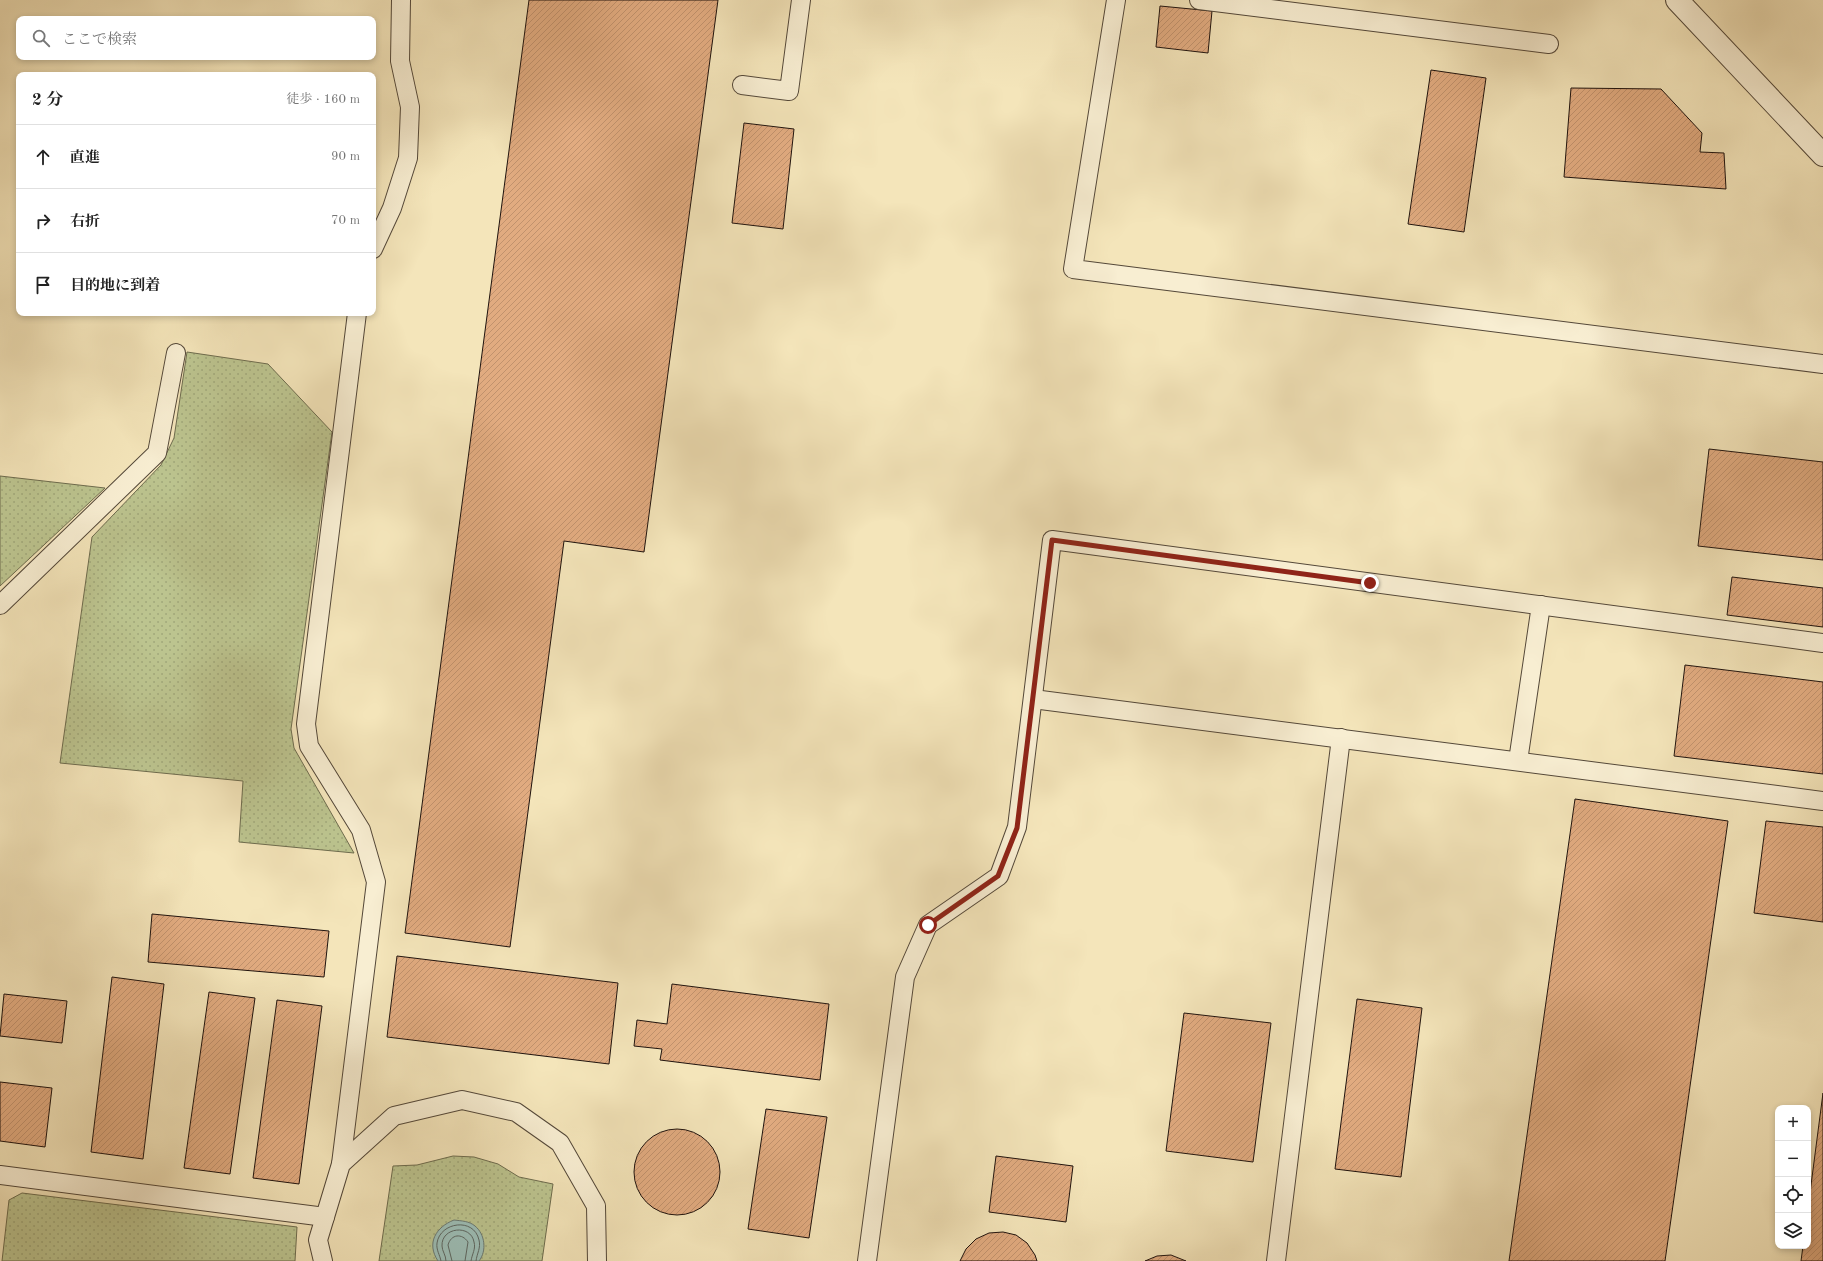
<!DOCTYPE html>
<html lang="ja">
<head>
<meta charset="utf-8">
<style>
  body { margin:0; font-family:"Old Standard TT","Noto Serif JP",serif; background:#f6f6f6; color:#222 }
  .controls { position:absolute; right:12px; bottom:12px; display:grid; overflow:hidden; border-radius:8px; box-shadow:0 2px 6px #0003 }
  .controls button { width:36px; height:36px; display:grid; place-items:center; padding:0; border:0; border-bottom:1px solid #e0e0e0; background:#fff; color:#222; font:20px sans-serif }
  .stop { position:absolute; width:12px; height:12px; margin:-9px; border:3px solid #8f2418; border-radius:50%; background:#fff }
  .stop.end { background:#8f2418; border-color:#fff; box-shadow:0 1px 4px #0008 }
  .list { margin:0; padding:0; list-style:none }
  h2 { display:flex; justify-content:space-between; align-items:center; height:52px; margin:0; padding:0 16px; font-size:17px }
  h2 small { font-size:13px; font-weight:400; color:#767676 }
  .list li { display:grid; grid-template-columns:26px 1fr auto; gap:12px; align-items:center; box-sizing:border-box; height:64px; padding:0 16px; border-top:1px solid #e0e0e0 }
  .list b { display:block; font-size:15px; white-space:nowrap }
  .list em { font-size:13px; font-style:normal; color:#767676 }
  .icon { flex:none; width:22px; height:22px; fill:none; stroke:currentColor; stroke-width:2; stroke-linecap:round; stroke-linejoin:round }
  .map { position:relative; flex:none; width:1823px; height:1261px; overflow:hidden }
  .search { position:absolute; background:#fff; box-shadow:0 2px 6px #0003; left:16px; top:16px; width:360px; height:44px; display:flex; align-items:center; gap:10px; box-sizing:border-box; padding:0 14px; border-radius:8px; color:#767676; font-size:15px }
  .panel { position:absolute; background:#fff; box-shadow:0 2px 6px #0003; left:16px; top:72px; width:360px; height:244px; border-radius:8px }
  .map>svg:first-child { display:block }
</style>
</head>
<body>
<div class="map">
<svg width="1823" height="1261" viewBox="0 0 1823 1261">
  <defs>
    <pattern id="grass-dots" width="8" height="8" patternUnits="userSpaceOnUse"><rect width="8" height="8" fill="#bcc48f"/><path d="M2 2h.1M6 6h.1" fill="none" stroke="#a1a87a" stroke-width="1.8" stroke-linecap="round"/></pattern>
    <pattern id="building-hatch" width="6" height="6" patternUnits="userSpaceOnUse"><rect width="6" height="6" fill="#e1ab80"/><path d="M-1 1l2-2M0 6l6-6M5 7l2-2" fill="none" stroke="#c1926d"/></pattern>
  </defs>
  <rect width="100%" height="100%" fill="#f4e5ba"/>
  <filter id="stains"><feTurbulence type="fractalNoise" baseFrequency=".005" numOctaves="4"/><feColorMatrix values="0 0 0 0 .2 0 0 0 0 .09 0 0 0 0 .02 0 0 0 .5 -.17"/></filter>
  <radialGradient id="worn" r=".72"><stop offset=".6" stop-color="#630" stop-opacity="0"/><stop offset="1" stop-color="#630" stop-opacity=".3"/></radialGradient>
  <g fill="url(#grass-dots)" stroke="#6e6c4e">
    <polygon points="187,352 268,364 332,432 291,729 294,748 354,853 239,842 243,781 60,763 92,537 161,465 174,438"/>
    <polygon points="0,476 105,488 0,586"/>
    <polygon points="453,1156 474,1157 498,1164 519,1177 553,1184 542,1261 379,1261 393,1166 417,1165"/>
    <polygon points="22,1193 297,1227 295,1261 2,1261 9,1200"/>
  </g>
  <path fill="#9dbeb6" stroke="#6b7a73" d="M454,1220C462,1221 469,1221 475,1226C485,1234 487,1251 479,1261H438C426,1243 436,1227 454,1220Z"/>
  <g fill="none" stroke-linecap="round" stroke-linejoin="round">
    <g stroke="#5e6862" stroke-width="1">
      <path d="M441,1261C440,1255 436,1250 437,1243C440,1222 474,1217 479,1240C481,1248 477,1253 476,1261"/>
      <path d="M446,1261C446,1255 442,1251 442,1246C441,1227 471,1224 474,1242C476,1249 472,1254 471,1261"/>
      <path d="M452,1261L448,1245C451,1234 462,1233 468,1242L465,1261"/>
    </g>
  </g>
  <g fill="url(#building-hatch)" stroke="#1f130e">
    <polygon points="529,0 718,0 644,552 564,541 510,947 405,933"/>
    <polygon points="1160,6 1212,11 1208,53 1156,47"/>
    <polygon points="1431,70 1486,78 1464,232 1408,224"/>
    <polygon points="1571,88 1661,89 1702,133 1700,152 1724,153 1726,189 1564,177"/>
    <polygon points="744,123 794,129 783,229 732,223"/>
    <polygon points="1709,449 1823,462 1823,560 1698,546"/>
    <polygon points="1732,577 1823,588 1823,627 1727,615"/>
    <polygon points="1685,665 1823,682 1823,774 1674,756"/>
    <polygon points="1575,799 1728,821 1665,1261 1509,1261"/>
    <polygon points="1766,821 1823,827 1823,922 1754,913"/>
    <polygon points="152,914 329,931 324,977 148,962"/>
    <polygon points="397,956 618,983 609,1064 387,1037"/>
    <polygon points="112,977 164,984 143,1159 91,1152"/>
    <polygon points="672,984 829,1004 820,1080 660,1060 662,1049 634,1046 637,1020 667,1024"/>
    <polygon points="209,992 255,998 230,1174 184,1168"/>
    <polygon points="4,994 67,1001 62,1043 0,1036"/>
    <polygon points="1357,999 1422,1008 1401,1177 1335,1169"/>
    <polygon points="277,1000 322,1006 299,1184 253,1178"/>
    <polygon points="1184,1013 1271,1023 1253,1162 1166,1151"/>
    <polygon points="0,1082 52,1088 45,1147 0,1141"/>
    <polygon points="1823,1093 1823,1261 1801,1261 1803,1246 1808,1246 1808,1208"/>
    <polygon points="766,1109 827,1117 809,1238 748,1229"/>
    <circle cx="677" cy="1172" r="43"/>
    <polygon points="996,1156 1073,1166 1066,1222 989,1212"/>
    <polygon points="1003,1232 1016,1235 1027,1243 1035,1255 1037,1261 960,1261 966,1249 976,1239 989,1233"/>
    <polygon points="1171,1255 1186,1261 1145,1261 1157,1256"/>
  </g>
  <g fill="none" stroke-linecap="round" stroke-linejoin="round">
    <defs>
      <g id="service">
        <polyline points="1116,0 1073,269 1823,364"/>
        <polyline points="1199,0 1549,44"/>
        <polyline points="742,85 789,91 801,0"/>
        <polyline points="373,249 392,208 408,158 410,107 400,61 401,0"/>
        <polyline points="0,605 157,453 176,353"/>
        <polyline points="1033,699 1823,801"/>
        <polyline points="1518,761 1541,605"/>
        <polyline points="341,1164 376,882 361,830 309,746 306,724 357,313"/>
        <polyline points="0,1175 325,1217"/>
        <polyline points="323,1261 318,1240 341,1164 394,1116 462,1100 516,1112 560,1143 596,1206 597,1261"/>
        <polyline points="867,1261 905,977 928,925 999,876 1017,827 1052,540 1823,643"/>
        <polyline points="1276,1261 1341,738"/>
      </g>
      <polyline id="tertiary" points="1677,0 1823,155"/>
    </defs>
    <use href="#service" stroke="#544839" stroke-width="20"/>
    <use href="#tertiary" stroke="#544839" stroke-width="24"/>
    <use href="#service" stroke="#f8eed2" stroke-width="18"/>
    <use href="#tertiary" stroke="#f8eed2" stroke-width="22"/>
  </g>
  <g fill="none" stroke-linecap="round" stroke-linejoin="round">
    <polyline stroke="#8f2418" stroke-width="5" points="928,925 998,876 1017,828 1052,540 1370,583"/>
  </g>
  <rect width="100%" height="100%" filter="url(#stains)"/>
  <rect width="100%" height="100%" fill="url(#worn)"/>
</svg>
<div class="controls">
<button>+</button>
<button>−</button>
<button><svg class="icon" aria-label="locate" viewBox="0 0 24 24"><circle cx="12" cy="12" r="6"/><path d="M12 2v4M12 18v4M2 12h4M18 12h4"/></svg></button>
<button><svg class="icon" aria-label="layers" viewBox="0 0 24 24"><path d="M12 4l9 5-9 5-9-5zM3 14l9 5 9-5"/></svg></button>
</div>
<div class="stop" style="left:928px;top:925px"></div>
<div class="stop end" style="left:1370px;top:583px"></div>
<div class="search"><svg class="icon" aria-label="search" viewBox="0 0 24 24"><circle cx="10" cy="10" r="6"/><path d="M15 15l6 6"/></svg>ここで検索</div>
<section class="panel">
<h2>2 分<small>徒歩 · 160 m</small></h2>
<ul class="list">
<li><svg class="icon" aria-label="ahead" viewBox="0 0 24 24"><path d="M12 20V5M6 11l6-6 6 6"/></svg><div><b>直進</b></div><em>90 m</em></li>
<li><svg class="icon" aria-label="right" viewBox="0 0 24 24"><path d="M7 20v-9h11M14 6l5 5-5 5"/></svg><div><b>右折</b></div><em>70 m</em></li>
<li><svg class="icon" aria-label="arrive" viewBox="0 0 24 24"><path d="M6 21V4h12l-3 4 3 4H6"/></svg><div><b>目的地に到着</b></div></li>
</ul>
</section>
</div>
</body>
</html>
